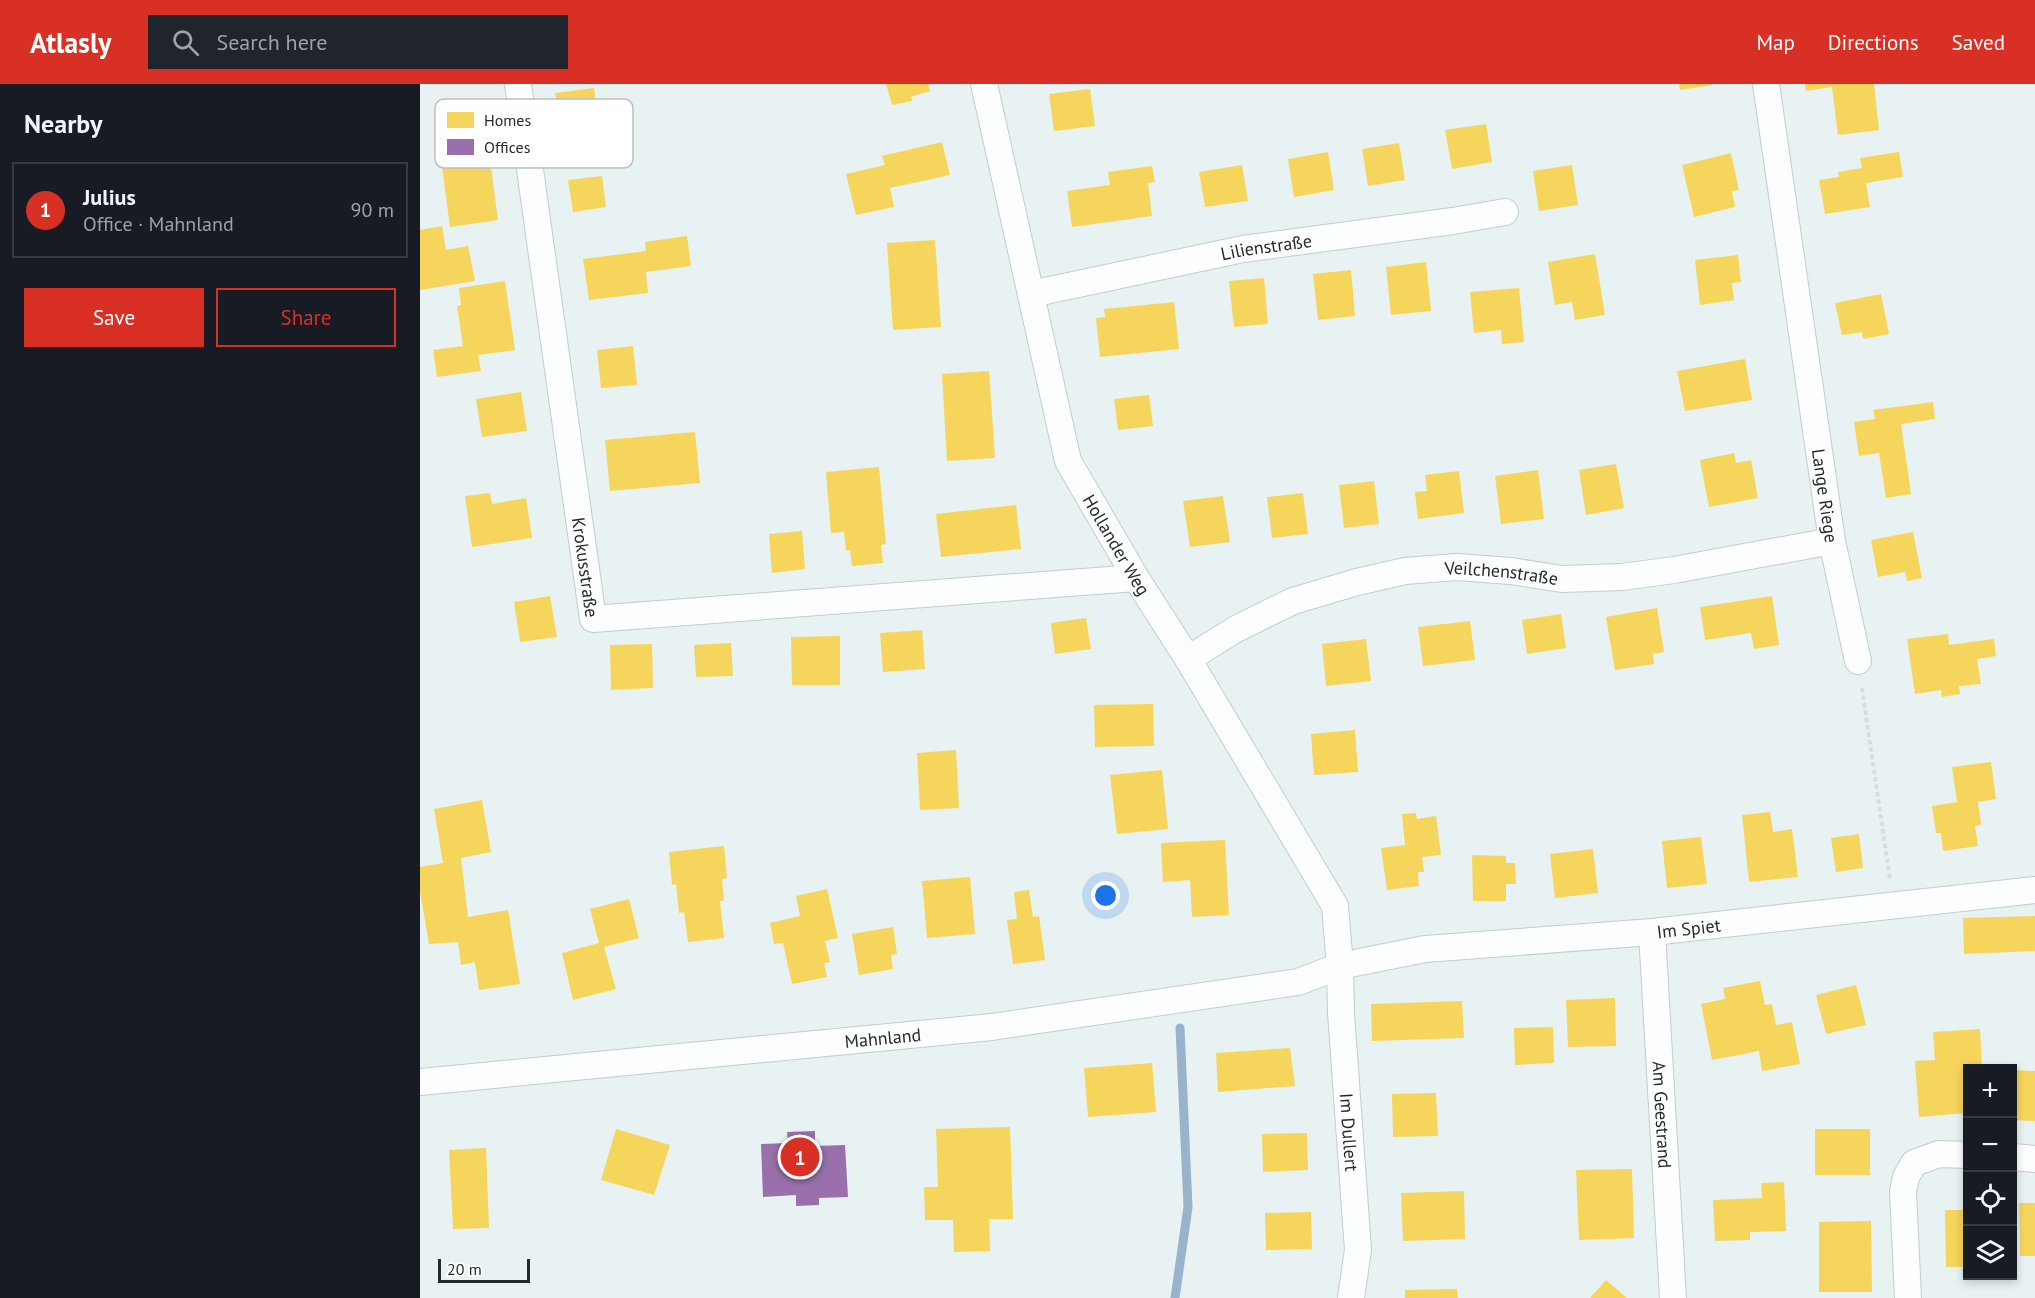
<!DOCTYPE html>
<html lang="en">
<head>
<meta charset="utf-8">
<style>
  body { margin:0; font-family:"PT Sans",sans-serif; background:#20242c; color:#f1f3f6 }
  .controls { position:absolute; right:18px; bottom:18px; display:grid; overflow:hidden; border-radius:0px; box-shadow:0 3px 9px #0003 }
  .controls button { width:54px; height:54px; display:grid; place-items:center; padding:0; border:0; border-bottom:2px solid #363941; background:#171b24; color:#f1f3f6; font:30px sans-serif }
  .scale { position:absolute; left:18px; bottom:15px; width:92px; box-sizing:border-box; padding-left:6px; border:3px solid #242929; border-top:0; font-size:16px; line-height:21px; white-space:nowrap; color:#242929; -webkit-text-stroke:4px #fff; paint-order:stroke }
  .you { position:absolute; left:686px; top:812px; width:21px; height:21px; margin:-15px; border:4px solid #fff; border-radius:50%; background:#1a73e8; box-shadow:0 0 0 9px #1a73e833 }
  .badge { display:grid; place-items:center; width:39px; height:39px; border-radius:50%; background:#d93025; color:#fff; font-size:20px; font-weight:700 }
  .pin { position:absolute; translate:-50% -50%; border:3px solid #fff; box-shadow:0 2px 6px #0006 }
  .list { margin:0; padding:0; list-style:none }
  h2 { display:flex; justify-content:space-between; align-items:center; height:78px; margin:0; padding:0 24px; font-size:26px }
  h2 small { font-size:20px; font-weight:400; color:#9ea1a6 }
  .list li { display:grid; grid-template-columns:39px 1fr auto; gap:18px; align-items:center; box-sizing:border-box; height:96px; margin:0 12px 12px; padding:0 12px; border:2px solid #363941; border-radius:0px }
  .list b { display:block; font-size:22px; white-space:nowrap }
  .list p { margin:0; font-size:20px; white-space:nowrap; color:#9ea1a6 }
  .list em { font-size:20px; font-style:normal; color:#9ea1a6 }
  .actions { display:flex; gap:12px; padding:18px 24px }
  .actions a { flex:1; padding:14px 0; border:2px solid #d93025; border-radius:0px; text-align:center; font-size:21px; color:#d93025 }
  .actions .main { background:#d93025; color:#fff }
  .icon { flex:none; width:33px; height:33px; fill:none; stroke:currentColor; stroke-width:2; stroke-linecap:round; stroke-linejoin:round }
  .map { position:relative; flex:none; width:1615px; height:1214px; overflow:hidden }
  header { display:flex; align-items:center; gap:36px; box-sizing:border-box; height:84px; padding:0 30px; background:#d93025; color:#fff }
  header strong { font-size:28px }
  nav { display:flex; gap:33px; margin-inline-start:auto; font-size:21px }
  .search { width:420px; height:54px; background:#20242c; display:flex; align-items:center; gap:15px; box-sizing:border-box; padding:0 21px; border-radius:0px; color:#9ea1a6; font-size:22px }
  main { display:flex }
  aside { flex:1; background:#171b24 }
  .map>svg:first-child { display:block }
</style>
</head>
<body>
<header>
<strong>Atlasly</strong>
<div class="search"><svg class="icon" aria-label="search" viewBox="0 0 24 24"><circle cx="10" cy="10" r="6"/><path d="M15 15l6 6"/></svg>Search here</div>
<nav><a>Map</a><a>Directions</a><a>Saved</a></nav>
</header>
<main>
<aside>
<h2>Nearby<small></small></h2>
<ul class="list">
<li><span class="badge">1</span><div><b>Julius</b><p>Office · Mahnland</p></div><em>90 m</em></li>
</ul>
<div class="actions"><a class="main">Save</a><a>Share</a></div>
</aside>
<div class="map">
<svg width="1615" height="1214" viewBox="0 0 1615 1214">
  <rect width="100%" height="100%" fill="#e8f2f2"/>
  <g fill="#f6d55c">
    <polygon points="466,0 508,0 510,7 491,13 492,17 472,21"/>
    <polygon points="1259,0 1292,0 1292,1 1260,6"/>
    <polygon points="1385,0 1454,0 1459,46 1418,51 1412,3 1386,7"/>
    <polygon points="174,4 180,55 142,60 135,9"/>
    <polygon points="670,5 675,42 634,47 629,10"/>
    <polygon points="1066,40 1072,78 1032,85 1025,46"/>
    <polygon points="66,46 78,136 30,143 18,53"/>
    <polygon points="522,58 530,91 470,104 474,123 436,131 426,90 465,81 462,72"/>
    <polygon points="979,59 985,96 948,102 942,65"/>
    <polygon points="908,68 914,106 874,113 868,75"/>
    <polygon points="1479,68 1483,93 1446,99 1450,123 1405,130 1399,96 1419,93 1418,88 1442,84 1440,74"/>
    <polygon points="1311,69 1319,106 1312,107 1315,123 1274,133 1262,81"/>
    <polygon points="822,81 828,117 785,123 779,88"/>
    <polygon points="1152,81 1158,121 1119,127 1113,87"/>
    <polygon points="732,82 735,98 728,99 732,132 652,143 647,107 690,101 688,88"/>
    <polygon points="182,92 186,123 153,128 148,96"/>
    <polygon points="22,142 26,166 48,162 55,197 0,206 0,146"/>
    <polygon points="267,152 271,182 226,188 228,209 169,216 163,175 226,167 225,158"/>
    <polygon points="515,156 521,243 473,246 467,159"/>
    <polygon points="1175,170 1185,231 1155,236 1152,218 1135,221 1128,178"/>
    <polygon points="1318,171 1321,198 1312,199 1314,216 1280,221 1275,176"/>
    <polygon points="1006,178 1011,227 971,231 966,183"/>
    <polygon points="931,186 935,232 898,236 893,190"/>
    <polygon points="844,194 848,240 814,243 809,197"/>
    <polygon points="85,197 95,266 58,271 61,287 17,293 13,266 43,262 37,222 41,221 39,204"/>
    <polygon points="1099,204 1104,258 1082,260 1081,246 1054,249 1050,208"/>
    <polygon points="1461,210 1469,250 1443,255 1442,248 1422,251 1415,219"/>
    <polygon points="754,218 759,265 680,273 676,234 685,233 684,225"/>
    <polygon points="213,262 217,301 181,304 177,266"/>
    <polygon points="1325,275 1332,316 1265,327 1257,287"/>
    <polygon points="569,287 575,374 527,377 522,290"/>
    <polygon points="101,308 107,347 62,353 56,315"/>
    <polygon points="729,311 733,342 698,346 694,315"/>
    <polygon points="1513,318 1515,335 1481,340 1491,410 1466,414 1459,369 1439,372 1434,338 1455,335 1453,326"/>
    <polygon points="275,348 280,399 190,407 185,356"/>
    <polygon points="1314,369 1316,379 1331,376 1338,414 1289,423 1280,376"/>
    <polygon points="1196,380 1204,424 1166,431 1159,386"/>
    <polygon points="459,383 466,460 461,461 463,479 432,482 430,466 426,467 424,448 411,449 406,388"/>
    <polygon points="1118,386 1124,435 1081,440 1075,392"/>
    <polygon points="1039,387 1044,429 998,435 995,408 1007,407 1005,391"/>
    <polygon points="954,397 959,440 924,444 919,401"/>
    <polygon points="70,409 72,420 106,414 112,454 52,463 45,412"/>
    <polygon points="883,409 888,450 852,454 847,413"/>
    <polygon points="803,412 810,458 770,463 763,417"/>
    <polygon points="596,421 601,465 521,473 516,430"/>
    <polygon points="382,447 385,485 352,489 349,450"/>
    <polygon points="1493,448 1502,494 1487,497 1485,488 1458,493 1451,456"/>
    <polygon points="130,512 137,553 100,558 94,518"/>
    <polygon points="1352,512 1359,561 1334,565 1331,549 1285,556 1280,523"/>
    <polygon points="1237,524 1244,568 1233,570 1234,580 1195,586 1186,533"/>
    <polygon points="1141,530 1146,564 1107,570 1102,536"/>
    <polygon points="666,534 671,565 635,570 631,539"/>
    <polygon points="1050,537 1055,576 1003,582 998,543"/>
    <polygon points="502,546 505,585 463,588 460,549"/>
    <polygon points="1528,550 1529,561 1574,555 1576,572 1557,575 1561,600 1539,602 1540,610 1522,613 1521,606 1495,610 1487,555"/>
    <polygon points="420,552 420,601 372,601 371,553"/>
    <polygon points="946,555 951,597 906,602 902,560"/>
    <polygon points="311,559 313,592 276,593 274,561"/>
    <polygon points="232,560 233,604 191,606 190,561"/>
    <polygon points="733,620 734,662 675,663 674,621"/>
    <polygon points="935,646 938,688 894,691 891,650"/>
    <polygon points="536,666 539,724 500,726 497,669"/>
    <polygon points="1571,678 1576,715 1558,718 1561,741 1555,742 1558,762 1523,767 1521,749 1516,749 1512,722 1537,718 1532,683"/>
    <polygon points="742,686 748,745 697,750 690,691"/>
    <polygon points="62,716 71,768 41,774 48,833 88,826 100,900 59,906 55,878 41,881 38,858 9,860 0,807 0,783 23,779 14,725"/>
    <polygon points="1350,728 1353,748 1372,745 1378,793 1329,798 1322,731"/>
    <polygon points="996,729 997,735 1016,732 1021,771 1002,773 1004,788 998,788 999,802 967,806 961,764 985,761 982,730"/>
    <polygon points="1439,750 1443,784 1416,788 1411,754"/>
    <polygon points="1281,753 1287,800 1247,804 1242,757"/>
    <polygon points="805,756 809,831 772,833 770,796 743,798 741,759"/>
    <polygon points="304,762 307,794 302,795 304,817 300,817 304,854 268,858 264,828 259,829 256,800 252,801 249,768"/>
    <polygon points="1173,765 1178,809 1135,814 1130,770"/>
    <polygon points="1052,771 1086,772 1086,779 1095,779 1096,800 1086,800 1086,817 1053,817"/>
    <polygon points="550,793 555,850 507,854 502,797"/>
    <polygon points="407,805 418,854 405,857 410,878 404,879 407,893 372,900 363,859 354,860 350,839 380,832 376,812"/>
    <polygon points="609,806 613,833 619,832 625,876 593,880 587,836 597,835 594,808"/>
    <polygon points="209,815 219,854 184,863 196,905 153,916 142,869 179,859 170,825"/>
    <polygon points="1615,832 1615,867 1544,870 1543,834"/>
    <polygon points="473,843 477,870 471,871 473,885 439,891 432,850"/>
    <polygon points="1340,897 1345,921 1352,920 1356,941 1372,938 1380,980 1342,987 1339,967 1292,976 1281,920 1305,915 1303,904"/>
    <polygon points="1436,901 1446,941 1406,950 1396,911"/>
    <polygon points="1195,914 1196,962 1148,963 1146,916"/>
    <polygon points="1042,917 1044,954 952,957 951,920"/>
    <polygon points="1133,943 1134,979 1095,981 1094,944"/>
    <polygon points="1560,945 1562,984 1548,984 1548,992 1544,992 1546,1029 1499,1033 1495,977 1515,976 1513,948"/>
    <polygon points="870,964 875,1002 798,1008 796,969"/>
    <polygon points="732,979 736,1028 668,1033 664,984"/>
    <polygon points="1592,986 1615,987 1615,1037 1592,1036"/>
    <polygon points="1016,1009 1018,1052 973,1053 972,1010"/>
    <polygon points="590,1043 593,1135 569,1135 570,1167 534,1168 533,1136 505,1136 504,1103 518,1103 516,1045"/>
    <polygon points="196,1045 250,1061 234,1111 181,1096"/>
    <rect x="1395" y="1045" width="55" height="46"/>
    <polygon points="887,1049 888,1086 843,1088 842,1050"/>
    <polygon points="66,1064 69,1144 33,1145 29,1066"/>
    <polygon points="1212,1085 1214,1154 1159,1156 1156,1086"/>
    <polygon points="1364,1098 1366,1147 1330,1148 1330,1156 1295,1157 1293,1116 1342,1114 1341,1099"/>
    <polygon points="1044,1107 1045,1155 983,1157 981,1109"/>
    <polygon points="1599,1119 1615,1119 1615,1172 1600,1172"/>
    <polygon points="1525,1126 1548,1126 1548,1183 1526,1183"/>
    <polygon points="891,1128 892,1165 846,1166 845,1129"/>
    <polygon points="1451,1137 1452,1208 1399,1208 1399,1138"/>
    <polygon points="1186,1196 1207,1214 1170,1214"/>
    <polygon points="1037,1205 1038,1214 985,1214 985,1206"/>
  </g>
  <polygon fill="#9970ab" points="395,1047 395,1062 425,1061 428,1113 399,1114 399,1121 376,1122 376,1111 343,1113 341,1060 368,1059 367,1048"/>
  <g fill="none" stroke-linecap="round" stroke-linejoin="round">
    <polyline stroke="#99b3cc" stroke-width="9" points="755,1214 768,1123 760,944"/>
    <defs>
      <g id="street">
        <path id="s1" d="M98,0L173,535L716,494"/>
        <path id="s2" d="M564,0L648,377L716,494L768,575L915,822L920,882L921,929L938,1166L931,1214"/>
        <path id="s3" d="M1346,0L1412,457L1438,577"/>
        <path id="s4" d="M611,210L823,165L1033,137L1085,128"/>
        <path id="s5" d="M768,575L816,545L873,517L937,498L985,487L1037,483L1091,487L1142,495L1202,493L1254,486L1412,457"/>
        <path id="s6" d="M1232,848L1253,1214"/>
        <path id="s7" d="M0,998L572,943L878,898L920,882L1005,865L1232,848L1615,806"/>
        <polyline points="1592,1073 1615,1075"/>
        <polyline points="1488,1214 1483,1108 1486,1093 1494,1079 1519,1070 1548,1071"/>
      </g>
    </defs>
    <use href="#street" stroke="#c4cccc" stroke-width="28"/>
    <polyline stroke="#dadddd" stroke-width="4" stroke-dasharray="4.5 3" stroke-linecap="butt" points="1442,604 1470,796"/>
    <use href="#street" stroke="#fcfdfd" stroke-width="26"/>
  </g>
  <g text-anchor="middle" dominant-baseline="central" stroke-width="6" stroke-linejoin="round" paint-order="stroke">
    <g font-size="18" fill="#242929" stroke="#fff">
      <text stroke="none"><textPath href="#s4" startOffset="240">Lilienstraße</textPath></text>
      <text stroke="none"><textPath href="#s3" startOffset="416">Lange Riege</textPath></text>
      <text stroke="none"><textPath href="#s2" startOffset="483">Hollander Weg</textPath></text>
      <text stroke="none"><textPath href="#s1" startOffset="488">Krokusstraße</textPath></text>
      <text stroke="none"><textPath href="#s5" startOffset="333">Veilchenstraße</textPath></text>
      <text stroke="none"><textPath href="#s7" startOffset="1280">Im Spiet</textPath></text>
      <text stroke="none"><textPath href="#s7" startOffset="465">Mahnland</textPath></text>
      <text stroke="none"><textPath href="#s6" startOffset="183">Am Geestrand</textPath></text>
      <text stroke="none"><textPath href="#s2" startOffset="1132">Im Dullert</textPath></text>
    </g>
  </g>
  <rect x="15" y="15" width="198" height="69" rx="9" fill="#fff" stroke="#bdbfbf" stroke-width="1.5"/>
  <rect x="27" y="28" width="27" height="16" fill="#f6d55c"/>
  <rect x="27" y="55" width="27" height="16" fill="#9970ab"/>
  <g font-size="16" fill="#242929">
    <text x="64" y="42">Homes</text>
    <text x="64" y="69">Offices</text>
  </g>
</svg>
<div class="controls">
<button>+</button>
<button>−</button>
<button><svg class="icon" aria-label="locate" viewBox="0 0 24 24"><circle cx="12" cy="12" r="6"/><path d="M12 2v4M12 18v4M2 12h4M18 12h4"/></svg></button>
<button><svg class="icon" aria-label="layers" viewBox="0 0 24 24"><path d="M12 4l9 5-9 5-9-5zM3 14l9 5 9-5"/></svg></button>
</div>
<div class="scale">20 m</div>
<div class="you"></div>
<div class="pin badge" style="left:380px;top:1073px">1</div>
</div>
</main>
</body>
</html>
